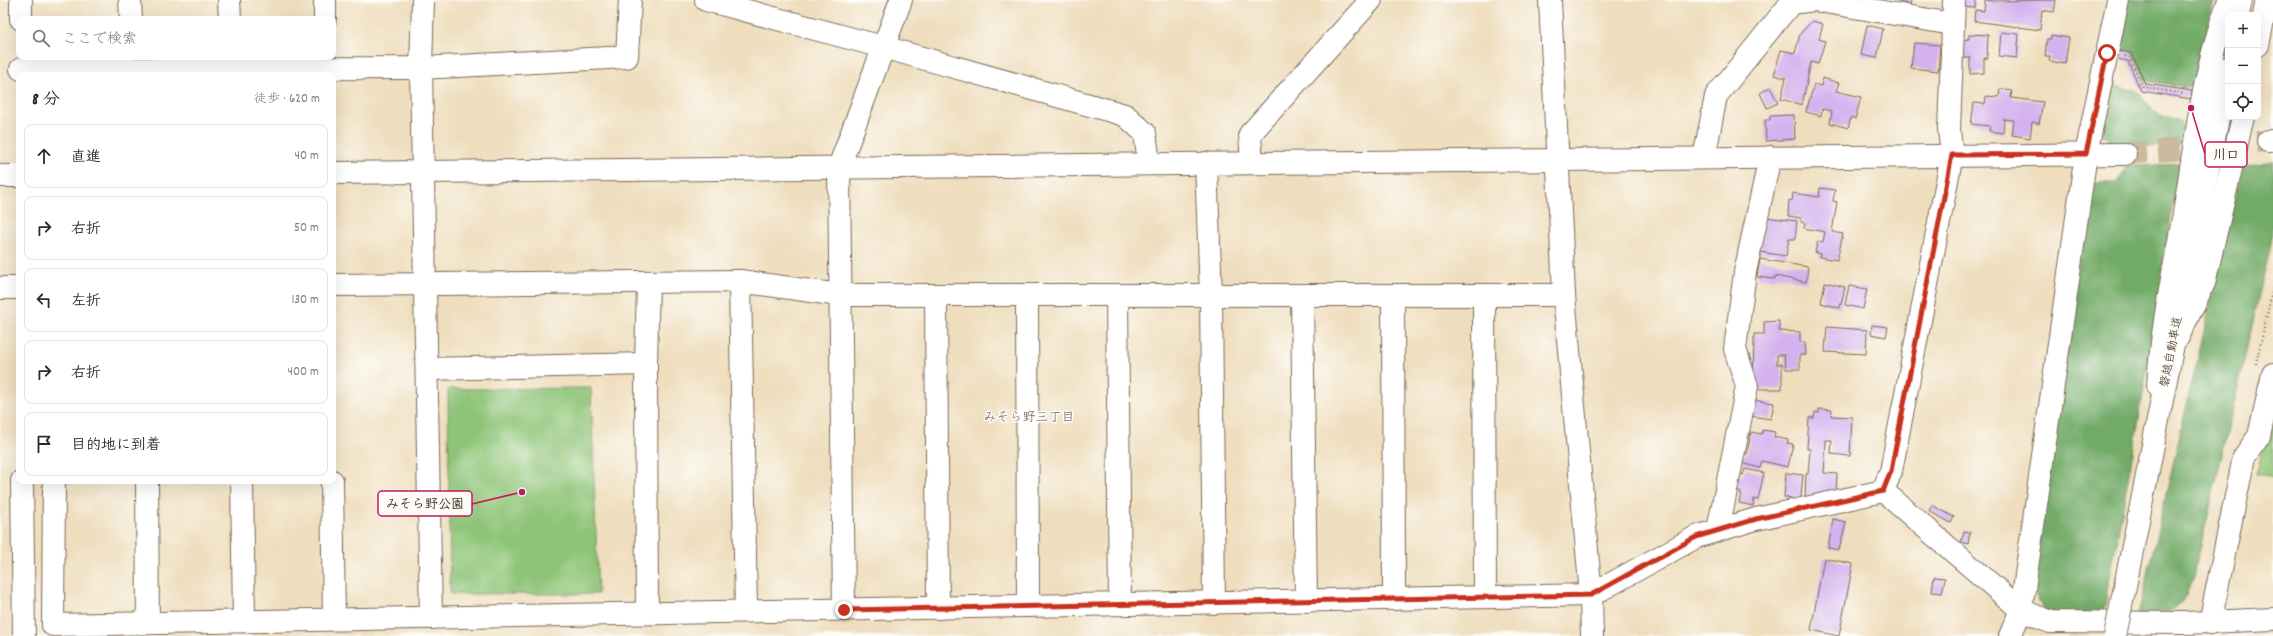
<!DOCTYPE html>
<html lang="ja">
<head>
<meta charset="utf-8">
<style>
  body { margin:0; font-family:Dekko,"Klee One",sans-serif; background:#f2f2f3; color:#2b2b33 }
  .controls { position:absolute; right:12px; top:12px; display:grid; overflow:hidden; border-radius:8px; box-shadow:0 4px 16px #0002 }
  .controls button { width:36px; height:36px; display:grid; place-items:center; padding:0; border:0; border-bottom:1px solid #e1e1e2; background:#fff; color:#2b2b33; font:20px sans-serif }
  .stop { position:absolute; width:12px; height:12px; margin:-9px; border:3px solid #c8321e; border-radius:50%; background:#fff }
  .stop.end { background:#c8321e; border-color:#fff; box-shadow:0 1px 4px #0008 }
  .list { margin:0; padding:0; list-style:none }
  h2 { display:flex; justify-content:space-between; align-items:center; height:52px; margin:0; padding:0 16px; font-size:17px }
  h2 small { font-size:13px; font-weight:400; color:#7c7c81 }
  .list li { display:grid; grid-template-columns:26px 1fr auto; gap:12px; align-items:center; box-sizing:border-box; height:64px; margin:0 8px 8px; padding:0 8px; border:1px solid #e1e1e2; border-radius:8px }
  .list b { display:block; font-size:15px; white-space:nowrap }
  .list em { font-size:13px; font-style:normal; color:#7c7c81 }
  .icon { flex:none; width:22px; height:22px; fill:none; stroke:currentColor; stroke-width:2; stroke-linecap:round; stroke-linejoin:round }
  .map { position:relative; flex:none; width:2273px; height:636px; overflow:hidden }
  .search { position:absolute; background:#fff; box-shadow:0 4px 16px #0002; left:16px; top:16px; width:320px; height:44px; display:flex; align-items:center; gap:10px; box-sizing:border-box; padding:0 14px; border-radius:8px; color:#7c7c81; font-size:15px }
  .panel { position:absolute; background:#fff; box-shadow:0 4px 16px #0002; left:16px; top:72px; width:320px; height:412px; border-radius:8px }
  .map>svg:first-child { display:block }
</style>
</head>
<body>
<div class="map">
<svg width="2273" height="636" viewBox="0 0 2273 636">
  <rect width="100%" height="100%" fill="#fdfcf7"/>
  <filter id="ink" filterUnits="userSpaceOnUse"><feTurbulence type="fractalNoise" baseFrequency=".025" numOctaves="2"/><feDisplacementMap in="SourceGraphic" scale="8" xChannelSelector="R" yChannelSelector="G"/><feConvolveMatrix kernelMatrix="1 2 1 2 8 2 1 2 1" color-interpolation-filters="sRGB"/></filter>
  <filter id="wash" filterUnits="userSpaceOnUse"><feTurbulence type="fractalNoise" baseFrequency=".012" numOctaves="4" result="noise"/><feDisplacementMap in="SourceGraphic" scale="16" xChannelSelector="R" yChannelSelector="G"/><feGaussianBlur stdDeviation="0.9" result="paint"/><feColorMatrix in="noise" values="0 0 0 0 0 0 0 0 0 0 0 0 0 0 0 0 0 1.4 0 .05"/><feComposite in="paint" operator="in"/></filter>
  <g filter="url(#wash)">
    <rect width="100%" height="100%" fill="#efdebe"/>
    <g fill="#8dc477" stroke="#64774a">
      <polygon points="591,388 598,594 450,594 448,389"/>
      <polygon points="2273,393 2273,477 2257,474"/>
    </g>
    <g fill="#72aa68" stroke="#566a43">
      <polygon points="2130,0 2214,0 2193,88 2146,81 2132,51 2120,50"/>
      <path d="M2110,84L2139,92C2154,113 2155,116 2182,121L2183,144L2105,150L2109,137L2099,133Z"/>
      <path d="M2273,161V233L2269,253L2198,558C2192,578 2188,608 2163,614C2156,615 2146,614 2138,615L2242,167Z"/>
      <polygon points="2179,164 2139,419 2103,616 2048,612 2038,602 2032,584 2090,183 2118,183 2127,166"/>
    </g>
    <g id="blocks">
      <g fill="#d4b2ee">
        <polygon points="1896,0 1911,0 1910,5"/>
        <polygon points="1962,0 1976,0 1975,8 1962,7"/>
        <polygon points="1985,0 1995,1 2056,0 2054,12 2042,10 2040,30 1974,21 1975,10 1984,11"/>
        <polygon points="1812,21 1823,24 1819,39 1825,41 1818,64 1811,62 1802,105 1781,99 1786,78 1774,75 1781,50 1795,53 1800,34"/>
        <polygon points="1867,25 1883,29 1877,58 1861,55"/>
        <polygon points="2001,32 2019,34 2017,58 1999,56"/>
        <polygon points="1969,34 1988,35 1987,59 1984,58 1984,73 1970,74 1970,58 1962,58 1963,40 1969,39"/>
        <polygon points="2051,35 2069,38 2065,64 2049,61 2050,56 2045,56 2047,39 2051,39"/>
        <polygon points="1914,43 1940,45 1938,71 1911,68"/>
        <polygon points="2118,51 2132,53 2145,84 2192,91 2191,99 2141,91 2128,61 2117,59"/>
        <polygon points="1823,78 1839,83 1836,91 1861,97 1855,119 1851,117 1848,128 1830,123 1832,111 1822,109 1821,116 1806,112 1814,84 1821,86"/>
        <polygon points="1770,87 1778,103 1767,108 1760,93"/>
        <polygon points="2000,89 2012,91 2011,98 2043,102 2039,124 2032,122 2030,138 2012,135 2014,120 2004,119 2003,133 1989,131 1990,126 1971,124 1974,103 1985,104 1986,96 1999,97"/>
        <polygon points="1794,115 1795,139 1766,141 1765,120 1770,120 1770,116"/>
        <polygon points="1820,188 1835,190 1833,201 1837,202 1832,232 1843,234 1837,260 1819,257 1820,254 1815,252 1818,241 1823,242 1825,232 1804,228 1805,223 1801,222 1801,218 1788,216 1789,200 1792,201 1793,193 1819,197"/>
        <polygon points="1765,217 1797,221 1795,239 1789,239 1786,256 1760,252"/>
        <polygon points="1760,259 1808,267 1806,282 1775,276 1775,279 1757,277"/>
        <polygon points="1825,282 1845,287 1840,308 1821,303"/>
        <polygon points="1849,286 1867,289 1863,309 1845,305"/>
        <polygon points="1779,321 1779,331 1800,332 1800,342 1805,342 1806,355 1800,355 1800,369 1786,369 1784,355 1777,355 1777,364 1782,364 1782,389 1753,389 1754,334 1764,334 1764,322"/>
        <polygon points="1872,325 1888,327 1886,337 1871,334"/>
        <polygon points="1827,327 1867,330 1866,354 1825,352"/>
        <polygon points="1752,400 1774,403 1771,419 1750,416"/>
        <polygon points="1819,409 1832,410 1831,416 1852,417 1850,456 1831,454 1832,440 1826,440 1824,473 1837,474 1836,491 1805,498 1806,474 1808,474 1810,449 1807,448 1809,418 1814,418 1815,412 1819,413"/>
        <polygon points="1762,430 1775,432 1774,437 1788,440 1787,443 1793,444 1788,467 1762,461 1760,468 1742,463 1744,454 1747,454 1751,432 1762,434"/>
        <polygon points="1745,469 1764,473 1758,500 1754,499 1753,506 1739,503 1741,493 1736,491 1739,474 1743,475"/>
        <polygon points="1786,473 1803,475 1800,506 1792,505 1793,499 1784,497"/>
        <polygon points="1932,505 1954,517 1951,523 1929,511"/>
        <polygon points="1833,519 1846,522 1839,550 1828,548"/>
        <polygon points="1964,531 1970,532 1968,544 1961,542"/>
        <polygon points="1824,558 1853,564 1839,636 1811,630"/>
        <polygon points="1934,577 1945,578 1942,593 1932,592"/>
      </g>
    </g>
  </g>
  <g filter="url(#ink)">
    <use href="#blocks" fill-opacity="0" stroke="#7a6956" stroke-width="1"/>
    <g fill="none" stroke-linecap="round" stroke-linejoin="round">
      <polyline stroke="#cbba9e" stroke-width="22" stroke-dasharray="22 11" stroke-linecap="butt" points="2125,154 2268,141"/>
      <defs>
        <g id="minor">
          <polyline points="21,0 21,19"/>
          <polyline points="130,0 131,19"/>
          <polyline points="229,0 230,19"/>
          <polyline points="325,0 325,19"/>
          <polyline points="423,0 421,68 431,618"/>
          <polyline points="706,0 883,47 1125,115 1145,133 1149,163"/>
          <polyline points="1550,0 1564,295 1591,595 1592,636"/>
          <polyline points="2258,45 2267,0"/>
          <polyline points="21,69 421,68 627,57 630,0"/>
          <polyline points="2268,141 2273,141"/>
          <polyline points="1704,158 1716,96 1791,3 1814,0 1952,24"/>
          <polyline points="1206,163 1211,295 1214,603"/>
          <polyline points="1252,163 1250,134 1371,0"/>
          <polyline points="333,173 2125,154"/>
          <polyline points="0,176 19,176"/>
          <polyline points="740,281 746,611"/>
          <polyline points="333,285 740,281 839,295 1564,295"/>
          <polyline points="0,288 19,288"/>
          <polyline points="936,295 938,608"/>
          <polyline points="1027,295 1028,606"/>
          <polyline points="1117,295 1120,604"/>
          <polyline points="1302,295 1306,601"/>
          <polyline points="1393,295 1394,599"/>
          <polyline points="1484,295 1485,597"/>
          <polyline points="2178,337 2204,283 2243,117"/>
          <polyline points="427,369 646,364"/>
          <path d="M2158,386C2161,326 2175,267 2185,207C2196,136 2204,68 2229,0"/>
          <polyline points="22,481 24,636"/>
          <polyline points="54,481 53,625 1591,595 1696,537 1756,519 1883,491 1891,471 1952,155 1949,130 1954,0"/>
          <polyline points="147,481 148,623"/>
          <polyline points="242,481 244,621"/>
          <polyline points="332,481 334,619"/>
          <polyline points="1883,491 2021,610 2050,622 2186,623 2273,619"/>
          <polyline points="1718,530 1747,386 1735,349 1745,272 1770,157"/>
          <polyline points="844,610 839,167 901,0"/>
          <polyline points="647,613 646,364 648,282"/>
          <polyline points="2210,623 2244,457 2259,436 2273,374"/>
          <polyline points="2010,636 2021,610 2086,154 2118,0"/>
        </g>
        <g id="highway">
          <polyline points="2238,15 2241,0"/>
          <polyline points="2128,571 2228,68"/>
        </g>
      </defs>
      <use href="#minor" stroke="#7a6956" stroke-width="24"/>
      <use href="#highway" stroke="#7a6956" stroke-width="24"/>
      <g stroke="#7a6956" stroke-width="2.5" stroke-dasharray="1 3" stroke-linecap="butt">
        <polyline points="2125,56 2129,57 2143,87 2184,94"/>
        <polyline points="2256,364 2273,288"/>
      </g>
      <use href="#minor" stroke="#fff" stroke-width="22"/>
      <use href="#highway" stroke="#fff" stroke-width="22"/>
      <defs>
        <polyline id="highway-bridge" points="2115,636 2128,571"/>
      </defs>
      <use href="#highway-bridge" stroke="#7a6956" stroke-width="24" stroke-linecap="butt"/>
      <use href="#highway-bridge" stroke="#fff" stroke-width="22"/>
    </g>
  </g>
  <g fill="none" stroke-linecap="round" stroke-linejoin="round" filter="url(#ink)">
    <polyline stroke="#c8321e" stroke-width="5" points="844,610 1591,595 1696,537 1756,519 1883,491 1891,471 1952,155 2086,154 2107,53"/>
  </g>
  <g text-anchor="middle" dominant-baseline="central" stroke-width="3" stroke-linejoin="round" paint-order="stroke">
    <g font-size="12" fill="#3b2a1e" stroke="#fdfcf7">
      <text transform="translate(2172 352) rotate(-79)">磐越自動車道</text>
    </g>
    <g font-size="13" fill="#715a67" stroke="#fdfcf7">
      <text x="1029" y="418">みそら野三丁目</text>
    </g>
  </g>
  <path fill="none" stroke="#c2185b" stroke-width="1.5" d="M2191 108L2205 154M522 492L472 504"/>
  <g fill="#c2185b" stroke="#fdfcf7" stroke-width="1.5">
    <circle cx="2191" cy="108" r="4"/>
    <circle cx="522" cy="492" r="4"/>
  </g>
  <g fill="#fdfcf7" stroke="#c2185b" stroke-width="1.5">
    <rect x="2205" y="142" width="42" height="25" rx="4"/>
    <rect x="378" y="491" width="94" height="25" rx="4"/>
  </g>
  <g font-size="13" text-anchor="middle" font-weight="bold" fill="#3b2a1e">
    <text x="2226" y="159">川口</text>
    <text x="425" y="508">みそら野公園</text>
  </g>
</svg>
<div class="controls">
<button>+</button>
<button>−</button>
<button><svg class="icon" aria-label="locate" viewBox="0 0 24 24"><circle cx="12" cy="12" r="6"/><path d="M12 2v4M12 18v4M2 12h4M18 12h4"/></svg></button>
</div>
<div class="stop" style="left:2107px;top:53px"></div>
<div class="stop end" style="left:844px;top:610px"></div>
<div class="search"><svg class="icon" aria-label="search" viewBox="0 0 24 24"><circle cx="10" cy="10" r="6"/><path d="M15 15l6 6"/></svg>ここで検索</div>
<section class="panel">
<h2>8 分<small>徒歩 · 620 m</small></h2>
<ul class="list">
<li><svg class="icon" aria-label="ahead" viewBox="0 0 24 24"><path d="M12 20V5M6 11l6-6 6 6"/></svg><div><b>直進</b></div><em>40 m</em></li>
<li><svg class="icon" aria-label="right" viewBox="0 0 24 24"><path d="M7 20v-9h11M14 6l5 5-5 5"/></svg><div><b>右折</b></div><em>50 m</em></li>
<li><svg class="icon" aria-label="left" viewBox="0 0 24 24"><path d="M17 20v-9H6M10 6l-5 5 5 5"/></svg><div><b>左折</b></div><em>130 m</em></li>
<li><svg class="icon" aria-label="right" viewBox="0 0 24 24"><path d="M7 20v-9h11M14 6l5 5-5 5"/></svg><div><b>右折</b></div><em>400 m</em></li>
<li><svg class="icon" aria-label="arrive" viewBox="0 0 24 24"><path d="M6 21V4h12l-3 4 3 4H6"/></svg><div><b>目的地に到着</b></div></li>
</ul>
</section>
</div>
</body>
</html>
